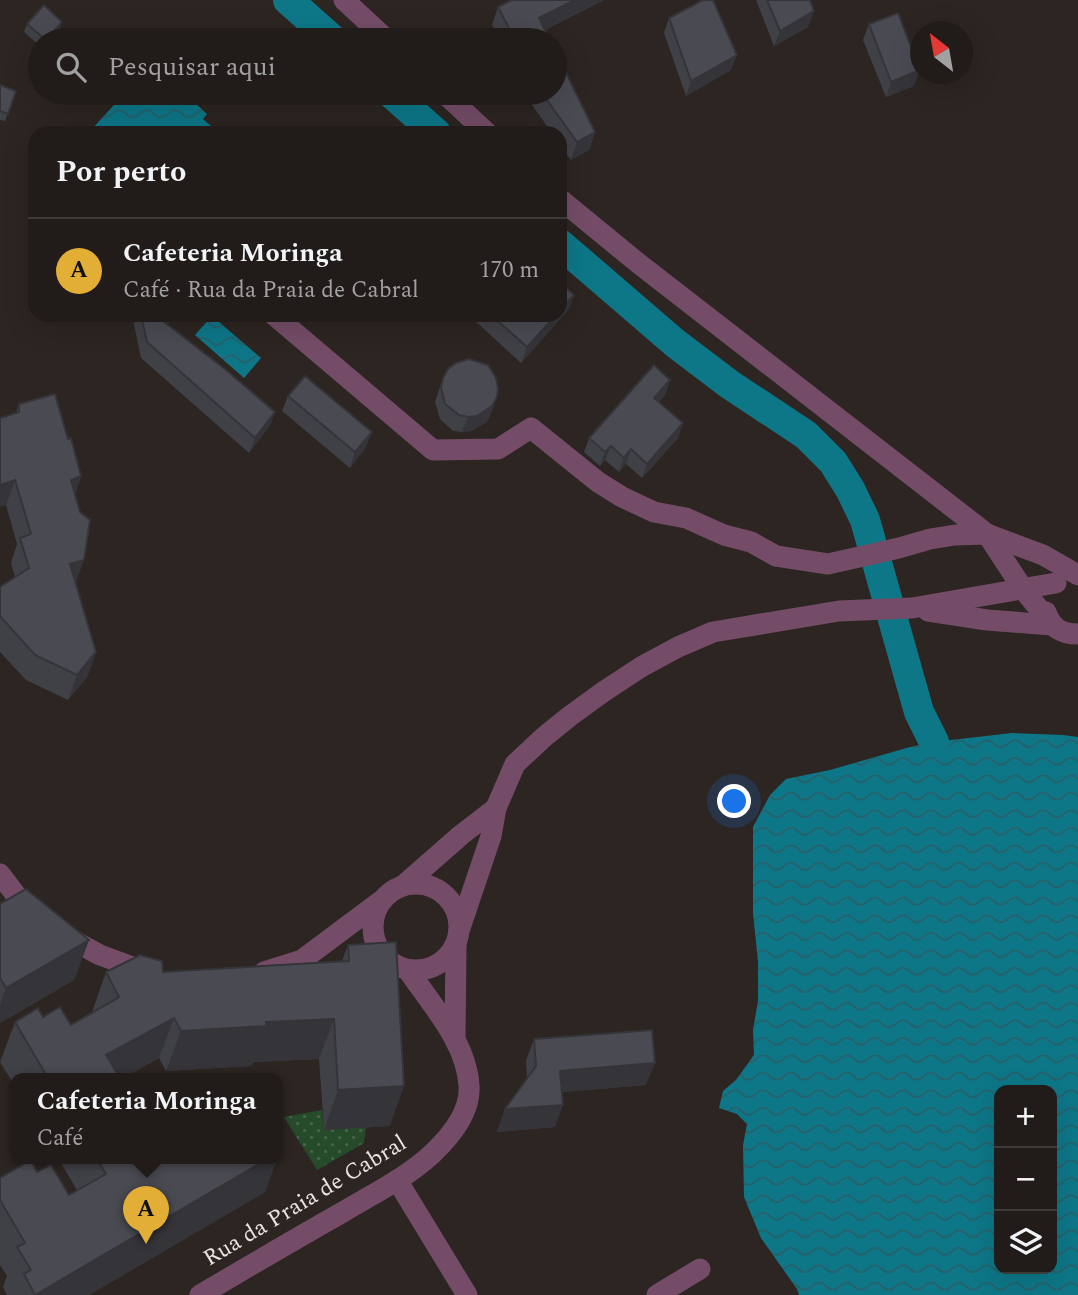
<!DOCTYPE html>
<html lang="pt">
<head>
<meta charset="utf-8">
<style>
  body { margin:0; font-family:Spectral,serif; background:#292522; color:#f1f3f6 }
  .controls { position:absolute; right:21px; bottom:21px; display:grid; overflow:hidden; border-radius:14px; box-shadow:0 7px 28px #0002 }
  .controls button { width:63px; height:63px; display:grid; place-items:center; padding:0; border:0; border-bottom:2px solid #3e3a38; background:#211c19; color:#f1f3f6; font:35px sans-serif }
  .compass { position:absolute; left:910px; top:21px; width:63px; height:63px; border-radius:50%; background:#211c19; box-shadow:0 7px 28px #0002; rotate:329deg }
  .you { position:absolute; left:735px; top:802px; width:24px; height:24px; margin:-18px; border:5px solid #fff; border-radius:50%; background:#1a73e8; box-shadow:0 0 0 10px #1a73e833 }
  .badge { display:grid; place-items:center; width:46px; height:46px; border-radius:50%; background:#e3ae35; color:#111; font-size:23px; font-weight:700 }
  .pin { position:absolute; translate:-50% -58px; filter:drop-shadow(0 2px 4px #0008) }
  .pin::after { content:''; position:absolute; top:37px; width:24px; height:21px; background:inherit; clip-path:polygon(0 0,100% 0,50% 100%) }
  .popup { position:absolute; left:10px; top:1073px; width:273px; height:91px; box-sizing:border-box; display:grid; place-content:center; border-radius:14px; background:#211c19; filter:drop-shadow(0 2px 5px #0005); font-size:23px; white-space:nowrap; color:#a2a1a2 }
  .popup b { font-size:26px; color:#f1f3f6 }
  .popup::after { content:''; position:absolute; left:50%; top:100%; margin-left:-14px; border:14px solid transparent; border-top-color:#211c19 }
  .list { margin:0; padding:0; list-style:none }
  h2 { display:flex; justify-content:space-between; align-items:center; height:91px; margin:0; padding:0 28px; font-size:30px }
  h2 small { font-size:23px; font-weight:400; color:#a2a1a2 }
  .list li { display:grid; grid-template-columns:46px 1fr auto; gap:21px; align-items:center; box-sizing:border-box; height:105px; padding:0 28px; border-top:2px solid #3e3a38 }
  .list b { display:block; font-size:26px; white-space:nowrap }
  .list p { margin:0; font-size:23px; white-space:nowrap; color:#a2a1a2 }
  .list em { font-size:23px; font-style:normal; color:#a2a1a2 }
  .icon { flex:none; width:38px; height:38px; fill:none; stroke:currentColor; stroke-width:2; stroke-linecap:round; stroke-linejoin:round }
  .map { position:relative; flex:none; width:1078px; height:1295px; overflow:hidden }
  .search { position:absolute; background:#211c19; box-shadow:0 7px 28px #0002; left:28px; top:28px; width:539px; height:77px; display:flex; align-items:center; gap:18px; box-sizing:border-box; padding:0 24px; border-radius:38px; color:#a2a1a2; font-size:26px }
  .panel { position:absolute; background:#211c19; box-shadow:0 7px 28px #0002; left:28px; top:126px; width:539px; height:196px; border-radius:21px }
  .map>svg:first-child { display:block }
</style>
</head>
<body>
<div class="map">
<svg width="1078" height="1295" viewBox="0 0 1078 1295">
  <defs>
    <pattern id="park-dots" width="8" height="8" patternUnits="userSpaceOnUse" patternTransform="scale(1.75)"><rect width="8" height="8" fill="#264b2b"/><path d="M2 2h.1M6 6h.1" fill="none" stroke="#466549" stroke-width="1.8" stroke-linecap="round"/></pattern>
    <pattern id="water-waves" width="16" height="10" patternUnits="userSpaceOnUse" patternTransform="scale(1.75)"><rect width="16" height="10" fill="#0d7788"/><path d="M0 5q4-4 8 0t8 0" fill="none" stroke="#276069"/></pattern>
  </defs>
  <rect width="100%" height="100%" fill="#2c2521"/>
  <polygon fill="url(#park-dots)" points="322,1110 324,1129 366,1127 364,1143 317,1170 284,1117"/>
  <g fill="url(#water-waves)" fill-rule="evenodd">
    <polygon points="125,93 184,93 207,114 203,119 219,133 94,133 91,130"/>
    <polygon points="212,316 261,358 244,378 195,335"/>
    <path d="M1012,733L1063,735L1078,737V1295H799L797,1289L761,1238L744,1197L743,1145L747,1124L737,1114L719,1108L723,1091L736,1080L754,1055L753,1030L758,1001V962L753,913V827L770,795L786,779L830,770L910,747L934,742ZM1052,1090V1269H999V1090Z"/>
  </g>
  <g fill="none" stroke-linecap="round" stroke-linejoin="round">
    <g stroke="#0d7788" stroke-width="30">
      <polyline points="288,0 333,40"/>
      <polyline points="391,93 436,133"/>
      <polyline points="560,244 675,343 729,384 806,435 833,462 850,489 865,520 919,712 934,742"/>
    </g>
    <g stroke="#744c67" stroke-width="21">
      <polyline points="344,0 387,40"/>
      <polyline points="444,93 487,133"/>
      <polyline points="274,315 433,450 498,449 531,428 598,482 622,497 654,512 686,518 724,535 751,542 776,556 828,564 899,548 930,539 955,535 987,534 638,263 560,199"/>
      <polyline points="987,534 1023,589 1052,625"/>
      <polyline points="987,534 1043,555 1078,575"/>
      <polyline points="928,611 987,620 1052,625"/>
      <path d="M1046,612C1051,628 1062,634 1078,634"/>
      <polyline points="0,874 25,907 35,915"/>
      <circle cx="416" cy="927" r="43"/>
      <polyline points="404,885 461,835 496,808"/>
      <polyline points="459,931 491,836 496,808 515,764 544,737 570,716 603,692 641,667 678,647 713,632 839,611 912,608 1056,583"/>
      <polyline points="61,934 100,955 149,973"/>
      <polyline points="264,972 302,960 381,901"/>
      <polyline points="455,1038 456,945"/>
      <polyline points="397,1180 467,1295"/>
      <path d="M200,1295C248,1267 295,1239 343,1212C373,1194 406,1178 432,1154C450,1137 471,1112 469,1086C467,1043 431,1004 408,970"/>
      <polyline points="657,1295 700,1269"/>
    </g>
  </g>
  <g fill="#404047">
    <polygon points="512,0 604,0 545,30 550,40 500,40 492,25 498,7"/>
    <polygon points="756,0 810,0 808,27 774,46"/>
    <polygon points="669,18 731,70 686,96 664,33"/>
    <polygon points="62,22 59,30 50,40 40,40 40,46 24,32 27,24"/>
    <polygon points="869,24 914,86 886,97 863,40"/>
    <polygon points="0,85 16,91 5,121 0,120"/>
    <polygon points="526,93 555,93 595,132 589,150 571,160 560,145 560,133 552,133 532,105"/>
    <polygon points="574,295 568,310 521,363 473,319 473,315 560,315"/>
    <polygon points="132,315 172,315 167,324 275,412 269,427 249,453 141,358"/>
    <polygon points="443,378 497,397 491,413 487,422 471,431 462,432 453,431 440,419 435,402"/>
    <polygon points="670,380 665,395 659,402 678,438 642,478 626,464 619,472 605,460 600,466 584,452 589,438"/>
    <polygon points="288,396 366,447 350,468 282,411"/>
    <polygon points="19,404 68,439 81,476 75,494 76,584 96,652 87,677 68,700 26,680 0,652 0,587 15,577 11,563 17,544 6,505 16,413"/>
    <polygon points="0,904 89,940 74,980 0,1023"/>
    <polygon points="348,945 390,1126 324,1130 319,1059 253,1062 251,1066 166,1071 159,1058 123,1078 15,1078 15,1086 0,1062 15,1022 43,1017 71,1025 92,1013 92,1012 106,972 163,972 342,961"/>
    <polygon points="534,1039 646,1085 562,1092 555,1127 497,1132 505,1109 527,1078 526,1061"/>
    <polygon points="58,1158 277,1158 265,1192 89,1295 7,1295 3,1287 7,1276 0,1265 0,1178 37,1172 69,1195 77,1190"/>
  </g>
  <g fill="#343439">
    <polygon points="575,0 604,0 532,36 539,18"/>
    <polygon points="814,11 808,27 774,46 780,31"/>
    <polygon points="62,22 59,30 50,40 46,40"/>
    <polygon points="737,55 731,70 686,96 691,81"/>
    <polygon points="920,70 914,86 886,97 891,82"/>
    <polygon points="595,132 589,150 571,160 577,142"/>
    <polygon points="574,295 568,310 521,363 527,347 556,315 560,315 560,310"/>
    <polygon points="168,315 172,315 170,321 158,336 163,321"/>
    <polygon points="670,380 665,395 649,412 654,398"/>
    <polygon points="497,397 491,413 487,422 471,431 462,432 468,417"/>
    <polygon points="275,412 269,427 249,453 255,438"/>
    <polygon points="683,423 678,438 642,478 647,464"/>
    <polygon points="372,432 366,447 350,468 355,452"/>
    <polygon points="611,446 605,460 600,466 605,452"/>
    <polygon points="631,449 626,464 619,472 624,458"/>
    <polygon points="81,476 72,502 71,480"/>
    <polygon points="15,480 6,505 0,507 0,485"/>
    <polygon points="84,560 75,585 70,564"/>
    <polygon points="96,652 87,677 68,700 77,675"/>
    <polygon points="89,940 74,980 0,1023 0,1004 6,988"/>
    <polygon points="174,1018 159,1058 123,1078 98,1078 106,1055"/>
    <polygon points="334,1019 319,1059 253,1062 251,1066 166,1071 181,1031 266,1022"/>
    <polygon points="655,1063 646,1085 552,1093 560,1071"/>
    <polygon points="404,1086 390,1126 324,1130 338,1090"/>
    <polygon points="563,1105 555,1127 497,1132 505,1109"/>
    <polygon points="280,1152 265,1192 89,1295 36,1295 269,1158 277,1158 277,1153"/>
  </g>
  <g fill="#4a4b52" stroke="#343439" stroke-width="2">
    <polygon points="512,0 575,0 539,18 550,40 515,40 498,7"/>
    <polygon points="703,0 713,0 737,55 691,81 669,18"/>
    <polygon points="767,0 810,0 814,11 780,31"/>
    <polygon points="44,5 62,22 46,40 27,24"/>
    <polygon points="898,13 920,70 891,82 869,24"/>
    <polygon points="555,50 595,132 577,142 542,93 555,93"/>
    <polygon points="0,85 16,91 8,114 0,111"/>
    <polygon points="560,282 574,295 560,310"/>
    <polygon points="141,315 168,315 163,321 225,369 275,412 255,438 147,342"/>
    <polygon points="491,315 556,315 527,347"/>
    <polygon points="469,359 488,365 496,378 498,388 497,397 492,406 477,416 468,417 459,415 445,404 441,387 443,378 448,369 456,363"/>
    <polygon points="654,365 670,380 654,398 683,423 647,464 631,449 624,458 611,446 605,452 589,438"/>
    <polygon points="305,376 372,432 355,452 288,396"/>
    <polygon points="55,394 68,439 71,438 81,476 71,480 80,512 90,520 84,560 70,564 96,652 77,675 35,655 0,616 0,587 29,568 20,538 31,534 15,480 0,485 0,418 19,412 19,404"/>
    <polygon points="26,889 89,940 6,988 0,978 0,904"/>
    <polygon points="396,942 404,1086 338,1090 334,1019 266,1022 266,1026 181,1031 174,1018 106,1055 120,1078 48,1078 15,1022 38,1008 43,1017 60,1007 71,1025 119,997 106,972 140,955 162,961 163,972 349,961 348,945"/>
    <polygon points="652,1030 655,1063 560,1071 563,1105 505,1109 536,1066 534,1039"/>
    <polygon points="96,1158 269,1158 35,1295 24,1274 31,1270 17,1247 25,1243 0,1200 0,1178 31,1160 37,1172 51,1165 69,1195 106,1174"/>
  </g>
  <g text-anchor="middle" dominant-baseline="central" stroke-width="5" stroke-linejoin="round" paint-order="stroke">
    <g font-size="23" fill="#e9e4e2" stroke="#2c2521">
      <text transform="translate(305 1201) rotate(-31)">Rua da Praia de Cabral</text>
    </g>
  </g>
</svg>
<div class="controls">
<button>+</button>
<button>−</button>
<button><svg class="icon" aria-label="layers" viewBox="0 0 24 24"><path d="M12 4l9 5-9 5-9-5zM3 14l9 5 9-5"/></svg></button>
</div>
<svg class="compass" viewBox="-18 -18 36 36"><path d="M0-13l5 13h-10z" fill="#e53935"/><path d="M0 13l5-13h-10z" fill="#a2a1a2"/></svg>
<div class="you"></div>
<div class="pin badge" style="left:146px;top:1244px">A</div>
<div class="popup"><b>Cafeteria Moringa</b>Café</div>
<div class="search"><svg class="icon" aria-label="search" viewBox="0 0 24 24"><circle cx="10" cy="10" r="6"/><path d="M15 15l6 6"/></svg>Pesquisar aqui</div>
<section class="panel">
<h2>Por perto<small></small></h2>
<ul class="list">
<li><span class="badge">A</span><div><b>Cafeteria Moringa</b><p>Café · Rua da Praia de Cabral</p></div><em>170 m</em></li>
</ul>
</section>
</div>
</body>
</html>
